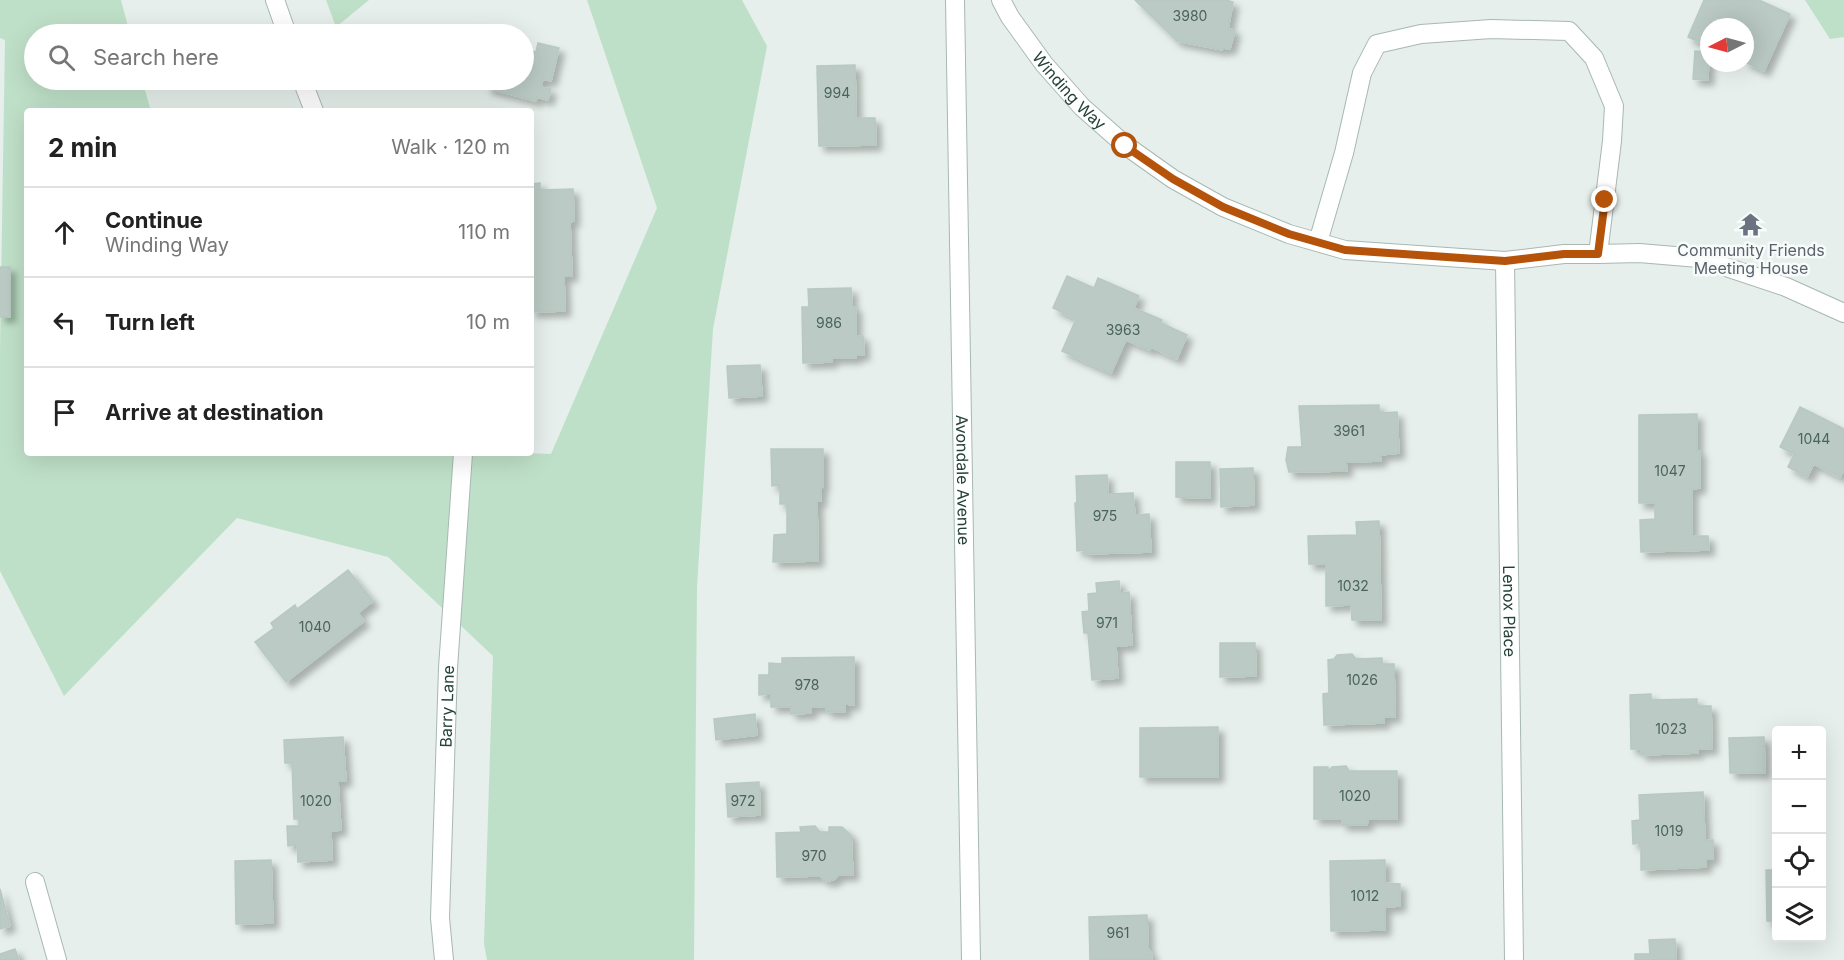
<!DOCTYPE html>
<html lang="en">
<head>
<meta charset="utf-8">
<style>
  body { margin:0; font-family:Inter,sans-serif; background:#f2f2f2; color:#222 }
  .controls { position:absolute; right:18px; bottom:18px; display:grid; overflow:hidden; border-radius:6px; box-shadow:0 6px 24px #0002 }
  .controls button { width:54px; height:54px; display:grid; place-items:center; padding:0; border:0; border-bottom:2px solid #e0e0e0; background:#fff; color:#222; font:30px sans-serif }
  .compass { position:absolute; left:1700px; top:18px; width:54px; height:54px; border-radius:50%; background:#fff; box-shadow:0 6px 24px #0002; rotate:264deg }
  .stop { position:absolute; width:18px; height:18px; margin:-14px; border:4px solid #b45309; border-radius:50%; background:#fff }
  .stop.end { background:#b45309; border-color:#fff; box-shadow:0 2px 6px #0008 }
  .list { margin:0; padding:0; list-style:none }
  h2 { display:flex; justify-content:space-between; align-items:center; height:78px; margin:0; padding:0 24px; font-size:26px }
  h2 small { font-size:20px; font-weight:400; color:#767676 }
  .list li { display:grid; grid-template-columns:39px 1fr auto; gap:18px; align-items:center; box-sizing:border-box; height:90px; padding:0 24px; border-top:2px solid #e0e0e0 }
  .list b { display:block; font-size:22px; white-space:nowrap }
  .list p { margin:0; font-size:20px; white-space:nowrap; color:#767676 }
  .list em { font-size:20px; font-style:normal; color:#767676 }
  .icon { flex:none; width:33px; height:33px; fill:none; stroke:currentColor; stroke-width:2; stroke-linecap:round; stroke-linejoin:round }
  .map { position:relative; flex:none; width:1844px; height:960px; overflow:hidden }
  .search { position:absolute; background:#fff; box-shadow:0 6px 24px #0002; left:24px; top:24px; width:510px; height:66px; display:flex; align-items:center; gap:15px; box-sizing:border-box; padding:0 21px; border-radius:33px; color:#767676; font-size:22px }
  .panel { position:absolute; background:#fff; box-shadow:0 6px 24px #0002; left:24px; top:108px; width:510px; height:348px; border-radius:6px }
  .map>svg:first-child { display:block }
</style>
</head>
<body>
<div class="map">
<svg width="1844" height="960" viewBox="0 0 1844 960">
  <defs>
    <filter id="shadow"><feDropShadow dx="5.5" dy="5.5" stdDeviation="3" flood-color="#0004"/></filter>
  </defs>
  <rect width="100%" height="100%" fill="#e6efeb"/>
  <g fill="#bfe0c8">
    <polygon points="0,0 121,0 130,34 34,34 34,80 142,80 151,111 27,111 27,453 524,453 551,454 657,208 587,0 742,0 767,46 713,329 697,587 694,960 487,960 484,944 493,656 388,557 237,518 64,696 0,571 0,350 5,40 0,38"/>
    <polygon points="326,0 369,0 336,27"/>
    <polygon points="1805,0 1844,0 1844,37 1830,39"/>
  </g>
  <g fill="#bbcac4" stroke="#b8c9c2" stroke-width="1.5" filter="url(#shadow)">
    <polygon points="1135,0 1226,0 1233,2 1228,29 1235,30 1230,49 1223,48 1222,50 1177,41"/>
    <polygon points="1704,0 1759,0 1790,14 1764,71 1745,62 1745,27 1709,27 1709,46 1688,37"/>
    <polygon points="474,25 512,34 471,34"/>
    <polygon points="538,43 559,48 551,81 543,79 541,87 551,89 548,100 537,97 536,101 486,88 488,80 524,80 524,49 536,52"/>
    <polygon points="1695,51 1709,52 1708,80 1693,79"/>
    <polygon points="855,65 856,118 875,118 876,145 819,146 817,66"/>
    <polygon points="540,183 540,190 573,189 574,221 570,222 572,276 564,276 565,311 531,312 531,184"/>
    <rect x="0" y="267" width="10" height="50"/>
    <polygon points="1067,276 1094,288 1098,278 1139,296 1134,308 1162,320 1161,323 1187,335 1177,359 1151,347 1150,350 1126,340 1111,373 1062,351 1076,319 1053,308"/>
    <polygon points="851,288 852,307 856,307 856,336 863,336 864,355 855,355 856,358 832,358 832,362 803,363 802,307 809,307 808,289"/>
    <polygon points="760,365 762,396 729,398 727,366"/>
    <polygon points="1379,405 1379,413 1397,412 1399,453 1380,455 1381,461 1346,462 1347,471 1289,472 1286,460 1288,447 1302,447 1299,406"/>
    <polygon points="1800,407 1844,429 1844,470 1840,477 1814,464 1807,477 1788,467 1794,454 1780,447"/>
    <polygon points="1697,414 1697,451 1700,451 1700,488 1692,489 1692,536 1708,536 1709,550 1641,552 1640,520 1655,519 1655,503 1639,503 1639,415"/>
    <polygon points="771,449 823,449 823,487 821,486 821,501 817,501 818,561 773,562 774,535 787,534 787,504 780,504 780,485 772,486"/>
    <polygon points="1176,462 1210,462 1210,498 1176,497"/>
    <polygon points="1253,468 1254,505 1221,507 1220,469"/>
    <polygon points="1107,475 1108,494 1133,493 1135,515 1149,514 1151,552 1086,554 1085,550 1077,551 1075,503 1077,503 1076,476"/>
    <polygon points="1379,521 1381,620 1352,620 1351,605 1326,606 1326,564 1309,564 1308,536 1357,535 1356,522"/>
    <polygon points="348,570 373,601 358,613 364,621 286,682 255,642 274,628 271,623 295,605 297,609"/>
    <polygon points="1119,581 1120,593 1129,592 1132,645 1116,646 1118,678 1092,680 1088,633 1084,633 1082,612 1089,611 1088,594 1097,593 1096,583"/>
    <polygon points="1220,643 1255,643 1256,676 1220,677"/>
    <polygon points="1352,654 1356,659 1382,658 1382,664 1394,664 1395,717 1384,717 1384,723 1324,725 1323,694 1329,693 1328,660 1334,659 1337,655"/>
    <polygon points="854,657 854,705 845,704 845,712 827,712 826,707 811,707 811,713 791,714 791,707 771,707 771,694 759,695 759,675 769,675 769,663 782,664 782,658"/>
    <polygon points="1651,694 1651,700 1697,699 1697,706 1711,706 1712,749 1698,749 1698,753 1641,755 1641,749 1631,749 1630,695"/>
    <polygon points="755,714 757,735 716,740 714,719"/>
    <polygon points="1218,727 1218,777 1140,777 1140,728"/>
    <polygon points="343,737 346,781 338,781 341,830 331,831 332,860 298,862 297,845 288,846 287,826 299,826 299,819 294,819 292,763 285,763 284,740"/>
    <polygon points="1764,737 1765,773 1730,773 1729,738"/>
    <polygon points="1346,766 1349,771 1397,771 1397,819 1368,819 1367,825 1342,825 1342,819 1314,819 1314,767 1328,767 1328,771 1332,767"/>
    <polygon points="759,782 760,815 728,817 726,784"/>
    <polygon points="1703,792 1705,840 1713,840 1713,859 1706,859 1706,867 1641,870 1641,843 1633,844 1632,821 1640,820 1639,795"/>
    <polygon points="815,826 820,832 829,832 829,827 842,827 851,835 853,875 839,875 835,879 829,881 824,880 820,876 777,877 776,833 801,832 800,827"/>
    <polygon points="271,860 273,923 236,924 235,861"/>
    <polygon points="1385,860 1385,883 1400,884 1400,906 1385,907 1385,930 1331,931 1330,861"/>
    <polygon points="1766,870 1776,870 1776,921 1767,921"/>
    <polygon points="0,889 10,926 0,929"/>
    <polygon points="1147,915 1148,948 1152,955 1152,960 1090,960 1089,917"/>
    <polygon points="1675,939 1676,960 1635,960 1635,954 1650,954 1649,940"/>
    <polygon points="15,949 19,960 0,960 0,954"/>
  </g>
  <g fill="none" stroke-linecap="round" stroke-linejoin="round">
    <defs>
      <g id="lane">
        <polyline points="1318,242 1344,153 1362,73 1377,44 1421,34 1491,29 1569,31 1594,58 1614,106 1612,141 1598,254"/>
        <polyline points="35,882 57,960"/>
      </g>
      <g id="street">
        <polyline points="275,0 287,34"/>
        <path id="s1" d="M955,0L971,960"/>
        <path id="s2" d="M1001,0L1010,17L1044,64L1082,107L1125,145L1173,179L1223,207L1289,234L1345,250L1505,261L1564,254H1598L1639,253L1699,258L1786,287L1844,313"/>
        <polyline points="302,80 314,111"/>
        <path id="s3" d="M1505,261L1514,960"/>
        <path id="s4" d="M444,960L440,918L448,668L463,453"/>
      </g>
    </defs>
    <use href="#lane" stroke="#a8b8b2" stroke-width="20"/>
    <use href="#street" stroke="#a8b8b2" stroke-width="20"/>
    <use href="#lane" stroke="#fff" stroke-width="18"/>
    <use href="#street" stroke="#fff" stroke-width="18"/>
  </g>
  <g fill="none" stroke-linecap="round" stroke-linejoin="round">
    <polyline stroke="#b45309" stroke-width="8" points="1125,146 1173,179 1223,207 1289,234 1345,250 1505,261 1564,254 1598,254 1605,200"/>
  </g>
  <defs>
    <symbol id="temple-bare" viewBox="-9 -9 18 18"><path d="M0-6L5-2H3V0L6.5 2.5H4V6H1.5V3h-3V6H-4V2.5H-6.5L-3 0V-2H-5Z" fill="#6b7280" stroke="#f7fbf9" stroke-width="2.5" paint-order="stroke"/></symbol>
  </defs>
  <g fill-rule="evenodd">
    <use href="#temple-bare" x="1734" y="208" width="33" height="33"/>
  </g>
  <g text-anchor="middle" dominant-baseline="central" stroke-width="5" stroke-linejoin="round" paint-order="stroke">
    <g font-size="14" fill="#4a645c">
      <text x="1190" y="15">3980</text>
      <text x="837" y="92">994</text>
      <text x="829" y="322">986</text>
      <text x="1123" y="329">3963</text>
      <text x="1349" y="430">3961</text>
      <text x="1814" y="438">1044</text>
      <text x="1670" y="470">1047</text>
      <text x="1105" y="515">975</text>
      <text x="1353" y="585">1032</text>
      <text x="1107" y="622">971</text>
      <text x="315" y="626">1040</text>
      <text x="1362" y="679">1026</text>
      <text x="807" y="684">978</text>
      <text x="1671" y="728">1023</text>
      <text x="1355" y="795">1020</text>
      <text x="316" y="800">1020</text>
      <text x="743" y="800">972</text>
      <text x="1669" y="830">1019</text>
      <text x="814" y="855">970</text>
      <text x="1365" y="895">1012</text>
      <text x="1118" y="932">961</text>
    </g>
    <g font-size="16" fill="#24423a" stroke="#f7fbf9">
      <text stroke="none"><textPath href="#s2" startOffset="114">Winding Way</textPath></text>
      <text stroke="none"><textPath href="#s1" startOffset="480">Avondale Avenue</textPath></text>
      <text stroke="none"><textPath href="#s3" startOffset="350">Lenox Place</textPath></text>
      <text stroke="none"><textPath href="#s4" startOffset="254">Barry Lane</textPath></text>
    </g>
    <g font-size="16" fill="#5b616d" stroke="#f7fbf9">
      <text x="1751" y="250">Community Friends<tspan x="1751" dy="18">Meeting House</tspan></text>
    </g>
  </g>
</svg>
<div class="controls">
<button>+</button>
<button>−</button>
<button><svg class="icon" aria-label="locate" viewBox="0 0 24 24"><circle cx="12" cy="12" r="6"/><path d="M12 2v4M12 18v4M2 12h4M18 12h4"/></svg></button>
<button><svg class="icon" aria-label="layers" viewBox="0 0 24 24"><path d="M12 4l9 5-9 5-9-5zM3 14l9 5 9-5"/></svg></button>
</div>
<svg class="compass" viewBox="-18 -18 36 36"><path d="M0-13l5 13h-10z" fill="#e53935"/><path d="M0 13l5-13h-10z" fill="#767676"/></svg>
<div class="stop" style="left:1125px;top:146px"></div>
<div class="stop end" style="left:1605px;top:200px"></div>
<div class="search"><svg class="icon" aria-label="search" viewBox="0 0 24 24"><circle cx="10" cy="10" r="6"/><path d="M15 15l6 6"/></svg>Search here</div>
<section class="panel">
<h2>2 min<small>Walk · 120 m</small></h2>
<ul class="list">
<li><svg class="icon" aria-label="ahead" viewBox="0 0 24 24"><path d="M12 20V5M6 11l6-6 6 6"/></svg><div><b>Continue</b><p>Winding Way</p></div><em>110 m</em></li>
<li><svg class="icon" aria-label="left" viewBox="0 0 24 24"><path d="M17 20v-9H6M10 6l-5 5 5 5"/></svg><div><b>Turn left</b></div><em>10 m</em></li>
<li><svg class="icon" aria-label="arrive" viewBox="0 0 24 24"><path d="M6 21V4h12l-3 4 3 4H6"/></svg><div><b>Arrive at destination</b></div></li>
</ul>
</section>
</div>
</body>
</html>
